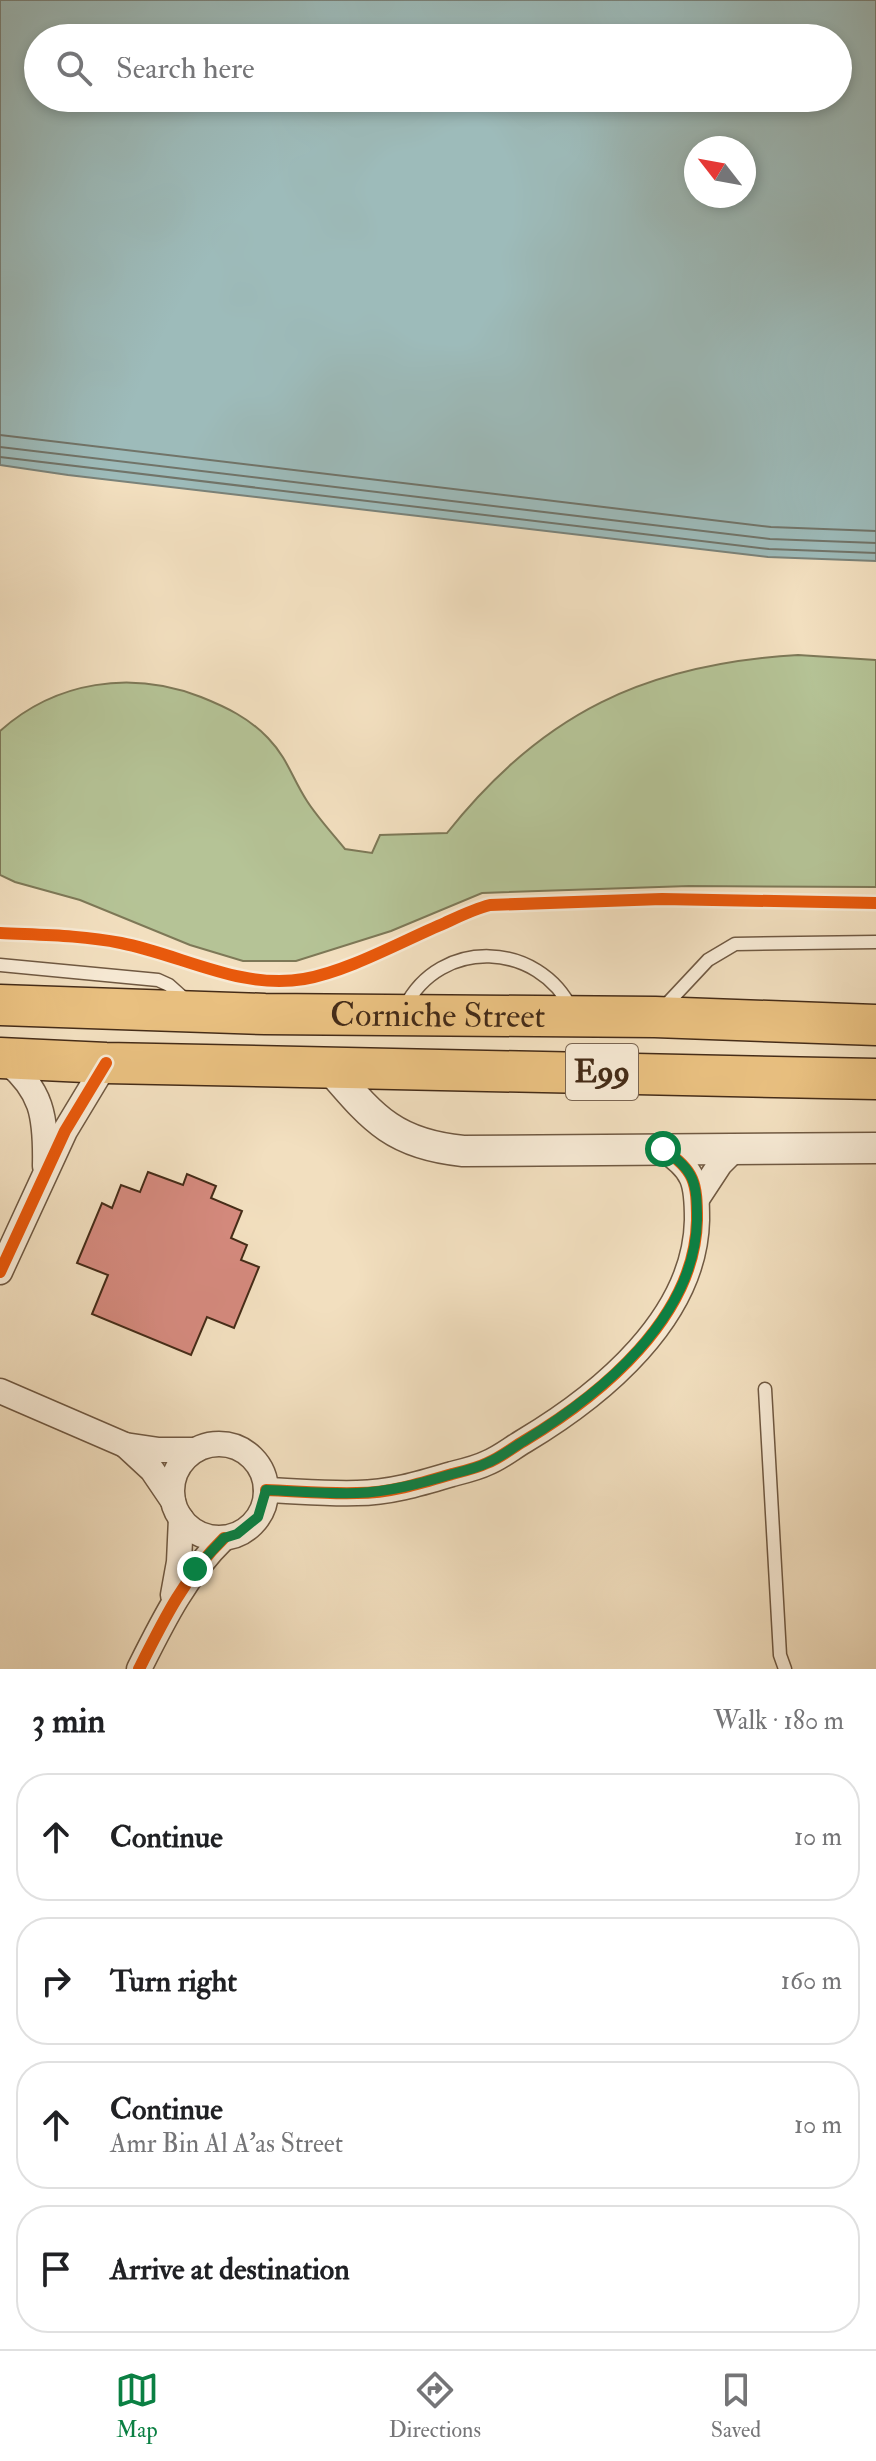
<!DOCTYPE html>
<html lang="en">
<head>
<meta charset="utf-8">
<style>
  body { margin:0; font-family:"IM FELL Double Pica",serif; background:#f6f6f6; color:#202124 }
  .compass { position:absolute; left:684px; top:136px; width:72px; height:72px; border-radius:50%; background:#fff; box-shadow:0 4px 12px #0003; rotate:301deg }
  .stop { position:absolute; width:24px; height:24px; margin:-18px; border:6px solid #0b8043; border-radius:50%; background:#fff }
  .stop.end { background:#0b8043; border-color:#fff; box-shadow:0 2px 8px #0008 }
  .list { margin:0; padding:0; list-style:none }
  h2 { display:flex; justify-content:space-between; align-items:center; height:104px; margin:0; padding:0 32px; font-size:34px }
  h2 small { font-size:26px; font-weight:400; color:#757577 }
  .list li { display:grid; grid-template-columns:52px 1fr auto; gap:24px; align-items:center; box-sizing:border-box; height:128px; margin:0 16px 16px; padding:0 16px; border:2px solid #e0e0e0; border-radius:32px }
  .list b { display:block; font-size:30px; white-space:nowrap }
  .list p { margin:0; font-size:26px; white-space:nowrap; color:#757577 }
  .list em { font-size:26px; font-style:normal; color:#757577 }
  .icon { flex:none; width:44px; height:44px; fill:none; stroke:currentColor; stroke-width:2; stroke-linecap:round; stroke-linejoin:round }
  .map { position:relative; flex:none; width:876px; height:1669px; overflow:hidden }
  .search { position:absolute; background:#fff; box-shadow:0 4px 12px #0003; left:24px; right:24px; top:24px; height:88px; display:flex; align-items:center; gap:20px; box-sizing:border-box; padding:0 28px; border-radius:44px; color:#757577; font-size:30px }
  .sheet { height:680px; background:#fff }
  nav { display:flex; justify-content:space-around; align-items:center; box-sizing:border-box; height:112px; border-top:2px solid #e0e0e0; background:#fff; font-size:22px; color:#757577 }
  nav a { display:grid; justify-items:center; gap:4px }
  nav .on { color:#0b8043 }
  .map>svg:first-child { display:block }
</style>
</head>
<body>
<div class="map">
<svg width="876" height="1669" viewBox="0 0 876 1669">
  <rect width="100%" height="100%" fill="#f2dfbf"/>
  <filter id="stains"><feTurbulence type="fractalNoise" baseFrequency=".0025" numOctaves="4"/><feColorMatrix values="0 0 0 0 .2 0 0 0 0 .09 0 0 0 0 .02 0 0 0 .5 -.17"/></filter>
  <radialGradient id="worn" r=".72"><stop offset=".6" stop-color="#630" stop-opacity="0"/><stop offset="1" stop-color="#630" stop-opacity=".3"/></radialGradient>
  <path fill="#b5c396" stroke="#7d7857" stroke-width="2" d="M798,655L876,660V887L689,886L482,893L391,931L296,961H243L190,945L80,900L15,882L0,875V731C56,681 131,670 201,697C226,707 249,718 268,738C288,759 292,778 307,801C318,818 332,833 345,849L372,853L380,835L447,833C542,713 646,664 798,655Z"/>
  <path fill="#9dbbba" stroke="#7a8279" stroke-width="2" fill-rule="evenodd" d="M0,0H876V561L768,557L68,475L0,465ZM38,38H838V98H38ZM696,148H744V196H696Z"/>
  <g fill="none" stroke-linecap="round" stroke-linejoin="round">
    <g stroke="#717469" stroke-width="2">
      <polyline points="0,435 771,527 876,531"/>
      <polyline points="0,447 770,539 876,543"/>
      <polyline points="0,457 769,549 876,553"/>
    </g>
  </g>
  <polygon fill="#d58a7e" stroke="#452c18" stroke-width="2" points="148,1172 183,1185 187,1174 216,1186 211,1198 242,1211 231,1238 247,1245 241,1260 259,1267 234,1328 207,1317 191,1355 92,1314 108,1275 77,1263 102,1203 112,1208 121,1185 140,1192"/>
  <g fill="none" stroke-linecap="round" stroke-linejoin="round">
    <defs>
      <g id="service">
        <polyline points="0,965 158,980 169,985 188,1002"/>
        <path d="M405,1007C440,937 539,941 572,1010"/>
        <polyline points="664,1007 708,960 735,944 876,942"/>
        <polyline points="765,1389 780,1655 785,1669"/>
      </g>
      <g id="minor">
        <path d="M2,1058C43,1089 46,1117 45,1166"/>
        <polyline points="697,1199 720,1164 736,1148"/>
        <polyline points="0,1272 65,1131 106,1063"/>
        <polyline points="0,1391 125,1445 159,1450 195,1450"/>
        <circle cx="219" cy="1491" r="47"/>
        <polyline points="125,1445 152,1470 173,1501"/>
        <path d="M266,1490C296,1491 327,1494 357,1493C390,1493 422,1483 452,1474C464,1471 477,1468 487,1463C500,1458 512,1448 524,1441C601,1395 695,1318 697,1220C697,1183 695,1170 663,1149"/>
        <polyline points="173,1595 179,1562 181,1518"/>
        <path d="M139,1669C163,1621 185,1576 224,1538"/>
      </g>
      <path id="tertiary" d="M328,1066C372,1117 392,1144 463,1151L876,1148"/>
      <g id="trunk">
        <path id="s1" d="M0,1005L265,1014L655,1017L876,1025"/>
        <polyline points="0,1058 106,1063 876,1079"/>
      </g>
    </defs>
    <use href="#service" stroke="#705942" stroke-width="15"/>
    <use href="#minor" stroke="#705942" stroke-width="27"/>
    <use href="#tertiary" stroke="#705942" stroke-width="33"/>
    <use href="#trunk" stroke="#452c18" stroke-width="43"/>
    <use href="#service" stroke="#f7ead5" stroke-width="12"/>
    <use href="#minor" stroke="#f7ead5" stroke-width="24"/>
    <use href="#tertiary" stroke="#f7ead5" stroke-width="30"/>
    <use href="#trunk" stroke="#e9c080" stroke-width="40"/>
    <defs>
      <g id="cycleway">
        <path d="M0,933C40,935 81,935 121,943C182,955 241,990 304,979C349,971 402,941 445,923C460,916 474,909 490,905L662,899L876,903"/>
        <polyline points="0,1272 65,1131 106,1063"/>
        <path d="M266,1490C296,1491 327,1494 357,1493C390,1493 422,1483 452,1474C464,1471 477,1468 487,1463C500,1458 512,1448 524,1441C601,1395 695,1318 697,1220C697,1183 695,1170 663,1149"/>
        <path d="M139,1669C163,1621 185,1576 224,1538"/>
      </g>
    </defs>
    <use href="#cycleway" stroke="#f7ead5" stroke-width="17"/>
    <use href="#cycleway" stroke="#e8590c" stroke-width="12"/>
  </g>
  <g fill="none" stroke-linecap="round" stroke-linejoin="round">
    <path stroke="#0b8043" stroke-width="10" d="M195,1569L224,1538L237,1534L258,1517L266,1490C296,1491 327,1494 357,1493C389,1492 422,1483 452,1474C464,1471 477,1468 487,1463C500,1458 512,1448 524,1441C601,1394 695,1318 697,1220C697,1183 695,1170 663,1149"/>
  </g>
  <g text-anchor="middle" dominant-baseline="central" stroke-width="6" stroke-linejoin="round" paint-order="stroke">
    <rect fill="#f7ead5" stroke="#7a6551" stroke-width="2" x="566" y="1044" width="72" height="56" rx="6"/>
    <g font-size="32" font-weight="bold" fill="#452c18">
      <text x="602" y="1072">E99</text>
    </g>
    <g font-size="34" fill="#452c18" stroke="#f7ead5">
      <text stroke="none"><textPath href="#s1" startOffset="438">Corniche Street</textPath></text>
    </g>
  </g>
  <rect width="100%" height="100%" filter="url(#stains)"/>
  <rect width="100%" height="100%" fill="url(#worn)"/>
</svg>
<svg class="compass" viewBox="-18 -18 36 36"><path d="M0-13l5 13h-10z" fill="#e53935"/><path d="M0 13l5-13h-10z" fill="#757577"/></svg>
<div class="stop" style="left:663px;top:1149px"></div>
<div class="stop end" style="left:195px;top:1569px"></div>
<div class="search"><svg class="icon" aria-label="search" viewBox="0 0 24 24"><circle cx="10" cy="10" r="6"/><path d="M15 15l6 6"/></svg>Search here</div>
</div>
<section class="sheet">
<h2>3 min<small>Walk · 180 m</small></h2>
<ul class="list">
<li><svg class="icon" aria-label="ahead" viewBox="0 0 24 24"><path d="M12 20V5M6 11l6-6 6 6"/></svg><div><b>Continue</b></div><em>10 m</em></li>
<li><svg class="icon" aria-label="right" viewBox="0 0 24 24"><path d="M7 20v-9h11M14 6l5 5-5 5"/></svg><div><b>Turn right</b></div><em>160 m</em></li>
<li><svg class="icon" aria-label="ahead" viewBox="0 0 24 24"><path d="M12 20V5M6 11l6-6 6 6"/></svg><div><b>Continue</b><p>Amr Bin Al A'as Street</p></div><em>10 m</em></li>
<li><svg class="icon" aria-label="arrive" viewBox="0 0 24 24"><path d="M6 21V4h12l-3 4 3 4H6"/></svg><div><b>Arrive at destination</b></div></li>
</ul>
</section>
<nav>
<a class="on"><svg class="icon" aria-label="map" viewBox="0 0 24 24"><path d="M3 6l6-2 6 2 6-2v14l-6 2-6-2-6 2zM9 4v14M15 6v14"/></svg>Map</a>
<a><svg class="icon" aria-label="directions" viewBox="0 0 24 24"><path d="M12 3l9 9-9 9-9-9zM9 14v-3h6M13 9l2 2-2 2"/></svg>Directions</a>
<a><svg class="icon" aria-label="saved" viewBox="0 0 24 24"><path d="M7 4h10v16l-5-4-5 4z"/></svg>Saved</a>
</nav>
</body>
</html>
